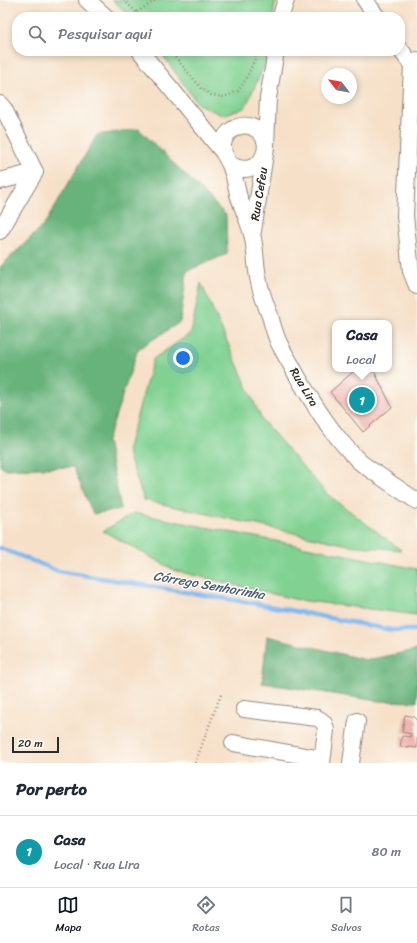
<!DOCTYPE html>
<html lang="pt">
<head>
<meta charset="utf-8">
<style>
  body { margin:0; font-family:Sriracha,sans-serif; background:#f6f6f7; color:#1f2937 }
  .compass { position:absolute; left:321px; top:68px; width:36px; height:36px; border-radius:50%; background:#fff; box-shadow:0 2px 6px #0003; rotate:301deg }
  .scale { position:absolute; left:12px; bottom:10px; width:47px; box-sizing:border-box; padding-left:4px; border:2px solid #2b2b2b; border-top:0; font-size:11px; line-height:14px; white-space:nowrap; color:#2b2b2b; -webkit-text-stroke:3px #fdfcf7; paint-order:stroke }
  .you { position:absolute; left:183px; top:358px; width:14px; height:14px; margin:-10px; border:3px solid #fff; border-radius:50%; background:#1a73e8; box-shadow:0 0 0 6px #1a73e833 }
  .badge { display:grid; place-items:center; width:26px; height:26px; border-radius:50%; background:#111827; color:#fff; font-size:13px; font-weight:700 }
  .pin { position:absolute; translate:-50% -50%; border:2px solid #fff; box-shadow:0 1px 4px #0006 }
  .popup { position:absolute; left:332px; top:320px; width:60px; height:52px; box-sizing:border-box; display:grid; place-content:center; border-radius:8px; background:#fff; filter:drop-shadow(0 1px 3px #0005); font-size:13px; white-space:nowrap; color:#747a83 }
  .popup b { font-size:15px; color:#1f2937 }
  .popup::after { content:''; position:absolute; left:50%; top:100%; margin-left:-8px; border:8px solid transparent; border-top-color:#fff }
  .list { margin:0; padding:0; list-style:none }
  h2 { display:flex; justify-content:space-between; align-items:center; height:52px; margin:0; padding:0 16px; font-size:17px }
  h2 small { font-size:13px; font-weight:400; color:#747a83 }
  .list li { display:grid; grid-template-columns:26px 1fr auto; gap:12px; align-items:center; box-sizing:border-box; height:72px; padding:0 16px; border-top:1px solid #e0e1e3 }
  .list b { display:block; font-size:15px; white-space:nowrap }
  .list p { margin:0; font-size:13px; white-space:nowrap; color:#747a83 }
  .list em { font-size:13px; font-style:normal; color:#747a83 }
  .icon { flex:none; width:22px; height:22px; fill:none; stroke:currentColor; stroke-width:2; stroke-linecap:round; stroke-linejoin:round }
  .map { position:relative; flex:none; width:417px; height:763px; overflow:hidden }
  .search { position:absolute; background:#fff; box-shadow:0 2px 6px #0003; left:12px; right:12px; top:12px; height:44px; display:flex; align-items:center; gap:10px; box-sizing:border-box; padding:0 14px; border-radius:16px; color:#747a83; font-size:15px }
  .sheet { height:124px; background:#fff }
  nav { display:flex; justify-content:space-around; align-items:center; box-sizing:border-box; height:56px; border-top:1px solid #e0e1e3; background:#fff; font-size:11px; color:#747a83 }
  nav a { display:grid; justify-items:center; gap:2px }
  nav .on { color:#111827 }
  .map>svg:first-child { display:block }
</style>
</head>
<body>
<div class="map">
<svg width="417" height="763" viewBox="0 0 417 763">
  <rect width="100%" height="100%" fill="#fdfcf7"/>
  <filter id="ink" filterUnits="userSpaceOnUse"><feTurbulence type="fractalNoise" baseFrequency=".025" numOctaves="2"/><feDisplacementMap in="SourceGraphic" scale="8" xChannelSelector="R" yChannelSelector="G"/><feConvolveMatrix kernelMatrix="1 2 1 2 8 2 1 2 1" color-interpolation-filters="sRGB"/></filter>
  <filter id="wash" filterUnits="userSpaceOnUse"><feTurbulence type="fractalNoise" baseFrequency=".012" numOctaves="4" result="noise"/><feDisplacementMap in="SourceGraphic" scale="16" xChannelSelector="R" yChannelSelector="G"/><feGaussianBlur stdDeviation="0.9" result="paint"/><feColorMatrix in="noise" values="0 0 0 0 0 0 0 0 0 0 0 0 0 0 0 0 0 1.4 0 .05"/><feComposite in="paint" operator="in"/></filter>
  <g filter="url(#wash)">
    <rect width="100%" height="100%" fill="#f6e0c8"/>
    <g fill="#80d192" stroke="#567e5e">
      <polygon points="112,0 276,0 275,4 273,17 132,17"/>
      <polygon points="160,51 270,51 269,55 245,108 222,115 198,104"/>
      <polygon points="201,283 262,420 327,494 401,550 348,545 144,500 127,451 153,359 191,333"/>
      <polygon points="134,513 417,569 417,615 298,600 176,571 103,531"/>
    </g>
    <g fill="#68b37c" stroke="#4a6f54">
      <polygon points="139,129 226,215 227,254 187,271 180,322 138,349 107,441 121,509 93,514 73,467 5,469 0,466 0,267 44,225 97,135"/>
      <polygon points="267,636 366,660 417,650 417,702 378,701 262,683"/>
    </g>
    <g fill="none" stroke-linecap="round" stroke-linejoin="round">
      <polyline stroke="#7eb9f0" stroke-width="4.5" points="0,548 58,571 258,604 391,630 417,630"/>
    </g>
    <g id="blocks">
      <g fill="#f0aeaa">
        <polygon points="356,369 373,369 392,407 363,432 330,392"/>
        <polygon points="405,715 415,717 415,719 417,720 417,748 409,747 409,748 400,747 402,736 410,737 411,734 402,732"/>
      </g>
    </g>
  </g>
  <g filter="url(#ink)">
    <use href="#blocks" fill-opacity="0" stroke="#90867a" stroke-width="1"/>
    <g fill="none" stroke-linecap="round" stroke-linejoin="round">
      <defs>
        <g id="minor">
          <polyline points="87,0 106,17"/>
          <polyline points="365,0 377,17"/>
          <polyline points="281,17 283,9 286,0"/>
          <polyline points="400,49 412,65"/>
          <polyline points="140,51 223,152"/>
          <polyline points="417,60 412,65 405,216 411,271 417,286"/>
          <polyline points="0,104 4,109 35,172 0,231"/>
          <polyline points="266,145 268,98 276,51"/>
          <path d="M230,164C259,183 280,141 254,128C241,121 224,131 223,145C222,155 227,157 230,165C234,174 236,184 238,194C242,207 248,220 252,234C256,249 255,266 259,282C261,293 266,305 270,316C273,326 275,336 280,345C285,355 291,364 296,374C314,405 333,436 360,462C365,466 371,470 377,474C390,483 403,492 417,501"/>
          <polyline points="0,181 35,172"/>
          <polyline points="253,231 265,154"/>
          <path d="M244,709L317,718C323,721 325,723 326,730L322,763"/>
          <polyline points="233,743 311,757 318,759 322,763"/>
          <polyline points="351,763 357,721"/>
        </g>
      </defs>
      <use href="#minor" stroke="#90867a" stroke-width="18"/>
      <g stroke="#90867a" stroke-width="2.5" stroke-dasharray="1 3" stroke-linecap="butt">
        <polyline points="124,0 141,17"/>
        <polyline points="137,12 156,0"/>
        <polyline points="170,51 202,89 211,95 224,97 238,91 245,81 255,59 257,51"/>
        <polyline points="195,763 222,692"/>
      </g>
      <use href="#minor" stroke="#fff" stroke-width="16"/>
    </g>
  </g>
  <g text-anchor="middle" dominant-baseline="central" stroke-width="3" stroke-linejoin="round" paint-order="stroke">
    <g font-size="12" fill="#2b2b2b" stroke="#fdfcf7">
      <text transform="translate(259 194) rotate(-81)">Rua Cefeu</text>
      <text transform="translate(304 387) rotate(59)">Rua Lira</text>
    </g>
    <g font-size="13" font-style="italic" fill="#485d70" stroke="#fdfcf7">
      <text transform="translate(209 585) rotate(10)">Córrego Senhorinha</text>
    </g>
  </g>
</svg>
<svg class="compass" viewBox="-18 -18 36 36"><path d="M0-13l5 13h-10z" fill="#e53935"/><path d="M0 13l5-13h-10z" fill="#747a83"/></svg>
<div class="scale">20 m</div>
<div class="you"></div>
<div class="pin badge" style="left:362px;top:400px;background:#0f9aa8">1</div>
<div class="popup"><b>Casa</b>Local</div>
<div class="search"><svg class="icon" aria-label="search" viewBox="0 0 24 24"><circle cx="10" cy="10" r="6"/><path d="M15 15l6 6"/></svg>Pesquisar aqui</div>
</div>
<section class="sheet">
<h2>Por perto<small></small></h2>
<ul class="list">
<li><span class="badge" style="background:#0f9aa8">1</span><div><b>Casa</b><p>Local · Rua Lira</p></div><em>80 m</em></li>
</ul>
</section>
<nav>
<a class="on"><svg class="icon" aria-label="map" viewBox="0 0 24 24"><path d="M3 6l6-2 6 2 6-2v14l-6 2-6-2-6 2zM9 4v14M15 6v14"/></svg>Mapa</a>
<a><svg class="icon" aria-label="directions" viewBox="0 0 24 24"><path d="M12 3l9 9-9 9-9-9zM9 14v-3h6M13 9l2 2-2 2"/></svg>Rotas</a>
<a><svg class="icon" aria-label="saved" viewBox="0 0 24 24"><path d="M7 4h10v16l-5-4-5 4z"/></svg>Salvos</a>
</nav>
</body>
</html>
